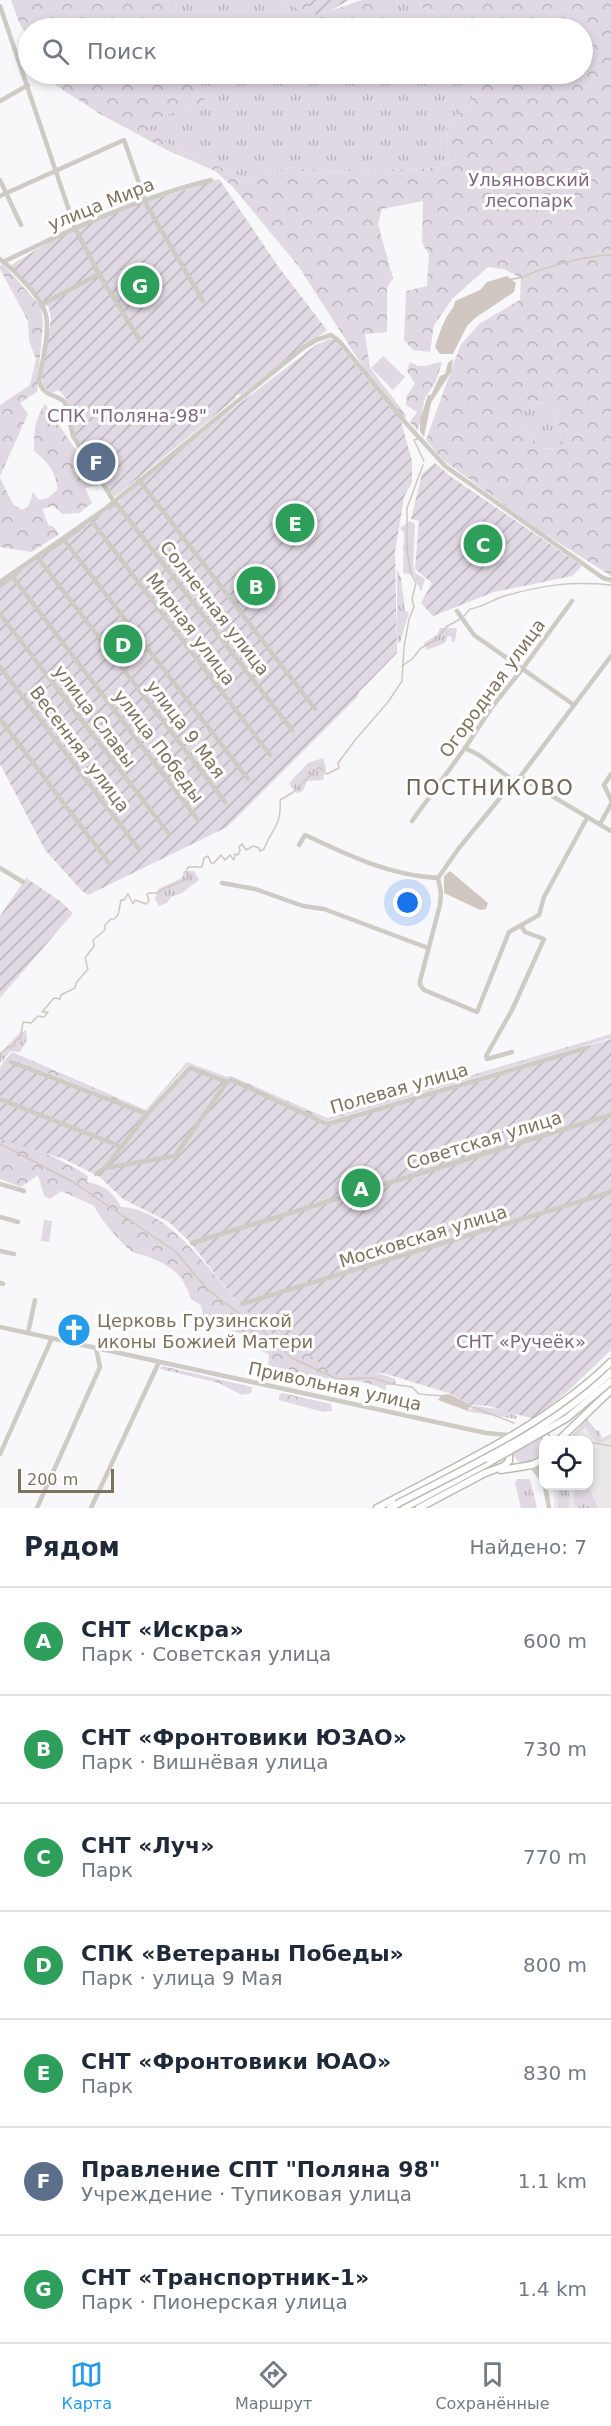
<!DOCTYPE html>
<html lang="ru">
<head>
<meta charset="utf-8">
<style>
  body { margin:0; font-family:"DejaVu Sans",sans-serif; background:#f2f2f3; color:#1f2937 }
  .controls { position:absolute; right:18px; bottom:18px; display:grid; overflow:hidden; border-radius:12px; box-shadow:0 3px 9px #0003 }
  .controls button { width:54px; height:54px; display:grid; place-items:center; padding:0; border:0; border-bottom:2px solid #e0e1e3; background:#fff; color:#1f2937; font:30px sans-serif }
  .scale { position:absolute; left:18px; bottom:15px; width:96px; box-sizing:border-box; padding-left:6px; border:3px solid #7e725e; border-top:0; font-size:16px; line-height:21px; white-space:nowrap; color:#7e725e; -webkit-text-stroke:4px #fff; paint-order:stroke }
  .you { position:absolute; left:408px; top:903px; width:21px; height:21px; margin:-15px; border:4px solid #fff; border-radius:50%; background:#1a73e8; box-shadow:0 0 0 9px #1a73e833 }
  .badge { display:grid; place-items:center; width:39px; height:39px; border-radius:50%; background:#269beb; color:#fff; font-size:20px; font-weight:700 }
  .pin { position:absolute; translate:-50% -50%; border:3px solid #fff; box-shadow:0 2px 6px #0006 }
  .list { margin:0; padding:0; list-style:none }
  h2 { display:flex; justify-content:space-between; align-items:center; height:78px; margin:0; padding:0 24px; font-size:26px }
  h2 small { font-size:20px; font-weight:400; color:#747a83 }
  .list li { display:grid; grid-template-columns:39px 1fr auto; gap:18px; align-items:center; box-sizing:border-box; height:108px; padding:0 24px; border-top:2px solid #e0e1e3 }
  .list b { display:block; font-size:22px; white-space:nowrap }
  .list p { margin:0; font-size:20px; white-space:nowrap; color:#747a83 }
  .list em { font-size:20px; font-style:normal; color:#747a83 }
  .icon { flex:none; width:33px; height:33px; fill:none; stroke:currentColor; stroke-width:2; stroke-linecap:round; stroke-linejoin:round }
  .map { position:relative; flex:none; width:611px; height:1508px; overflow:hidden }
  .search { position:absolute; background:#fff; box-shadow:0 3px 9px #0003; left:18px; right:18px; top:18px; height:66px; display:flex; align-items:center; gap:15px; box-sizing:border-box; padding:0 21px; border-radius:33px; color:#747a83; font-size:22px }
  .sheet { height:834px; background:#fff }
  nav { display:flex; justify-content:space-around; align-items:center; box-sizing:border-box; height:84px; border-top:2px solid #e0e1e3; background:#fff; font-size:16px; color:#747a83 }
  nav a { display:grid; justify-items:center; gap:3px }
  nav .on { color:#269beb }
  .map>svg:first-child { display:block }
</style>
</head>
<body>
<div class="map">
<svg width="611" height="1508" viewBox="0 0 611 1508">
  <defs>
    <pattern id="grass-tufts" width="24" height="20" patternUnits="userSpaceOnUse" patternTransform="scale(1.5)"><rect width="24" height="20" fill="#e0d8e2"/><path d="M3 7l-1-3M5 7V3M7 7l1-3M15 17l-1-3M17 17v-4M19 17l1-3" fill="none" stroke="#bbb4ba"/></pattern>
    <pattern id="forest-crowns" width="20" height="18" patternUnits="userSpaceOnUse" patternTransform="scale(1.5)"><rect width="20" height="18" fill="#e0d8e2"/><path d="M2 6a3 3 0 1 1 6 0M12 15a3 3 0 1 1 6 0" fill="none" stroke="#bbb4ba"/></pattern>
    <pattern id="garden-furrows" width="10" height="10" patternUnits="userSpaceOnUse" patternTransform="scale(1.5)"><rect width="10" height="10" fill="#e0d8e2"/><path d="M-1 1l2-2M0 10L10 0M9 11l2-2" fill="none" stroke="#bbb4ba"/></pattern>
  </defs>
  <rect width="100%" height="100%" fill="#f8f7fa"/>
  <polygon fill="#e9e7e8" points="585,1427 598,1444 611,1438 611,1508 554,1508 554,1486 588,1486 588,1440 576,1440 575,1438"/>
  <g fill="url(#grass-tufts)">
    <polygon points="170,0 282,0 323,23 339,23 367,18 384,28 388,14 398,0 420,0 421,7 433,11 458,28 177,28 167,10"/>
    <path d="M199,74H481C478,95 462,111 447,125L446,146L451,162L433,168L354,171L320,172L291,167L247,179L182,151L150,135L148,128L165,115L204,104Z"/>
    <polygon points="541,402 556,412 563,448 536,449 520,422 523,410"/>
    <polygon points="410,521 415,524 413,564 415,573 425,579 421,591 413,575 403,573 404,533 400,528"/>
    <polygon points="397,569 401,578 405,611 409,612 400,643 397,642"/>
    <polygon points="440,628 457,628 455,641 452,642 451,637 448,636 445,643 427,650 424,643 437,635"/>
    <polygon points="323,758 326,768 323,780 307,781 303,791 296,793 289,783 308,763"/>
    <polygon points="184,871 194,871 199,880 182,893 171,897 167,903 159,906 155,899 158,889 182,878"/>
    <path d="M26,1030L27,1040L20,1052L10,1051L2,1062L0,1060V1053C9,1045 15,1035 26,1030Z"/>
    <polygon points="475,1406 511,1411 517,1416 516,1419 464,1411 468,1411"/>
    <polygon points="587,1419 597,1431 599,1430 602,1438 611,1434 611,1438 598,1444 585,1427 575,1438 571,1436"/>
    <path d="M543,1437L545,1440L543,1455C533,1463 519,1469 513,1454Z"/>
    <polygon points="517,1479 530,1479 537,1508 521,1508 515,1483"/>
    <polygon points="558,1486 569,1486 569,1505 565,1508 558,1508"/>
    <polygon points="574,1486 588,1486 598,1508 579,1508 574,1504"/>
  </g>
  <g fill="url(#forest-crowns)" fill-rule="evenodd">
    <polygon points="11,0 170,0 167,10 177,28 28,28 28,39 19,22"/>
    <path d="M282,0H314L330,11L362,0H398L388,14L384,28L367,18C338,36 307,15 282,0Z"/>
    <path d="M420,0H611V576L539,530L443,460L426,440L460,346L479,324L520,300L521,278L504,269L488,267L453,298L434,325L430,352L413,350L404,340L406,291L427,286L429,254L422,243L423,201L382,209L378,224L393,278L387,288V332L365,334L370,368L406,415L405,419L365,370L299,267L233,187L215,171L167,150L100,114L54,84L48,74H199L205,104L165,115L148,128L150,134L182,151L247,179L291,167L320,172L354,171L433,168L451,162L446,146L447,125C462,111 478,95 481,74H582V28H458L433,11L421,7ZM541,402L556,412L563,448L536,449L520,422L523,410Z"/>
    <polygon points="3,264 41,307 43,323 37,392 20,403 28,414 0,476 0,405 30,385 36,359 29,341 28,321 0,269 0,265"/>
    <polygon points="410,362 418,366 425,366 440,362 442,363 435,383 425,398 418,431 410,422 417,412 406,405 406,397 415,384 407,371"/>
    <path d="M45,404L99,485L85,488L92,503L79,513L63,514L53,506L42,509L49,526H53L59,534L32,552L0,547V478L13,504L22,510L28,507L33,493L39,500L48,498L57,490C58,474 47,461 34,451C34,432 34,420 45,404Z"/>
    <polygon points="611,1034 611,1038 327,1121 288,1105 244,1168 228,1081 188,1065 146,1112 8,1057 12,1052 146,1110 187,1062 227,1077 231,1076 327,1118"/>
    <path d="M0,1136C32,1147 60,1158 88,1176L87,1182C104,1185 113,1192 121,1207C169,1208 213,1275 243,1309L258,1310L288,1346L314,1353L357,1374H381L395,1379L396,1384L386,1385V1391C368,1377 320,1379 296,1377C287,1377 277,1374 268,1372L269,1354L250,1347L246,1336L229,1329L205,1324C205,1317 202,1313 201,1305L191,1299C183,1276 175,1268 151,1258C146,1255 139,1255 133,1252C124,1247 96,1215 95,1206L61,1191L50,1199L44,1196L38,1175L21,1187L0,1179Z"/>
    <polygon points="162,1366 252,1387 251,1393 242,1395 219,1383 160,1369"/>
    <polygon points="282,1393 331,1404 332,1411 324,1412 282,1401 279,1400 279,1395"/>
  </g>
  <g fill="url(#garden-furrows)">
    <polygon points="305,0 349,0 318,18"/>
    <path d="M219,179L280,269L327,330L242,394L236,395V398L116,496H113L75,439L67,400L59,390L51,393L43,385L42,378L51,319L49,308L10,266C31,253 52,239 75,229C121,207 171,195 219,179Z"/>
    <polygon points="329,339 335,340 401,421 412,461 412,482 404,497 395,552 397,653 359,692 358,696 227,827 88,895 81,890 45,850 0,764 0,584 118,503 128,489 316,345"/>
    <polygon points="435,463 450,476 582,566 572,576 494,592 433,616 421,603 432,583 415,569 419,521 411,519 422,474"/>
    <polygon points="26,878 60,901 73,913 0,998 0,916"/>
    <polygon points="611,1039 611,1350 566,1393 533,1419 489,1406 471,1405 449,1393 383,1373 338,1376 301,1349 288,1346 241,1307 190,1242 169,1222 123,1199 100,1177 64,1159 0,1139 0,1067 8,1057 147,1113 189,1065 327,1122"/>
  </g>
  <g fill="#e0d8e2">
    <polygon points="383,356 405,377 393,390 371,368"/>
    <polygon points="44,1220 52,1221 49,1242 41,1241"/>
  </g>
  <g fill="#d0c7c0">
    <path d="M507,276L516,283L514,292L475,318L467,326L453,354H440L435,347C438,337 441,328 446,318C449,312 454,309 455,301L480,290L487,282Z"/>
    <polygon points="453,359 451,372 431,403 424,437 420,431 420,420 428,395 431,395 440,376 445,374 448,363"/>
    <polygon points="450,871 488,903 486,909 480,910 444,893 444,876"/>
    <polygon points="449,1394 471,1405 468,1411 438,1400 442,1395"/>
  </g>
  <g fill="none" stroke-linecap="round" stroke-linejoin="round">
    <g stroke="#d0c7c0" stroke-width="1.5">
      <path d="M511,279C521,279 528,275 537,271C562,263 586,256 611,255"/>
      <polyline points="417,439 414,440 424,461"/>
      <path d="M464,616L470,609C483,607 492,600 504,596C544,585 570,581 611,585"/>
      <polyline points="402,666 412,659 421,648 437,639 446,627 460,619"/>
      <path d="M0,1062L1,1053L8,1047L14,1046L16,1040L20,1039L23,1022L31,1023L38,1016L44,1017L48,1012H42L54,998L60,999L61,995L75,988L76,983L88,969L85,958L94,946L93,940L105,930V925L111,919H114L118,915L121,900H124L128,894L133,904L135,900L146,904L149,901L147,894L149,893H157C166,885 180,885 191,876L186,872L188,867H202L204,858L208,856L211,863H214L221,855L225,860L230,855L234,860L235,854L238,855L240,851L239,847L242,844L246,850L253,846L259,848L260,851L264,849C272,828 282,826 280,800L292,793L319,767L327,774L339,768L338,763L356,739L388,702L402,681L404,647L409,619L414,607L412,599L416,583L411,574L407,551V508L423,465"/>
      <polyline points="0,1144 73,1182 175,1251 208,1290 263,1331 292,1358 337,1379 373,1378 391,1384 412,1387 419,1394 443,1396"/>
      <polyline points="470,1406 514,1423"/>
      <polyline points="588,1442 611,1446"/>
    </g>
    <defs>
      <g id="major">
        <polyline points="539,1429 548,1440"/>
        <polyline points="559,1440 611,1390"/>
        <polyline points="501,1470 532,1465 544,1459"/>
        <path d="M377,1508C458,1465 545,1426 611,1362"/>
        <polyline points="390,1508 397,1504"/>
        <polyline points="404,1508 490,1462"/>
        <polyline points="419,1508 485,1473 504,1466 509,1461 509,1453"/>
      </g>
    </defs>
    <use href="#major" stroke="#bebbb4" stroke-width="9"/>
    <g stroke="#cecbc5" stroke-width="4.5">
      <polyline points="0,6 75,228 99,274 139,339"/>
      <polyline points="0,101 28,85"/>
      <polyline points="0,180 21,225"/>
      <polyline points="0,196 124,140 147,206 203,301"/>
      <path d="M0,259C13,269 40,296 45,312C51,328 42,363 39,381C43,396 55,394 65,402L73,436L113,500"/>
      <path d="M3,262C71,229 138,198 211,180"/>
      <polyline points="41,305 99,274"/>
      <polyline points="139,480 315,709"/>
      <polyline points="109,508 116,503 292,730"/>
      <polyline points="91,520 270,755"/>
      <polyline points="64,540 248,779"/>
      <polyline points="48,551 83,526"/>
      <polyline points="38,558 225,802"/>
      <polyline points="12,576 198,820"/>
      <polyline points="0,582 105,509 303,348 316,340 331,335 339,341 404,421 445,466 603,578 611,580"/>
      <polyline points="0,586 19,571"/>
      <polyline points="457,611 474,635 574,705"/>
      <polyline points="0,614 169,834"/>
      <polyline points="0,667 138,848"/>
      <polyline points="0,719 109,863"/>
      <polyline points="465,748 479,755 514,781"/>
      <polyline points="611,774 604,785 611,800"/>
      <polyline points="520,777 611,831"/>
      <polyline points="587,818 544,897 539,915 509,932 477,1012 424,990 420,985 420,981 440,905 441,893 438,878 459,848 514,781 520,777 611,656"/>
      <polyline points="412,821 465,748 492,707 523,668 572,601"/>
      <polyline points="600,824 611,804"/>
      <path d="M299,845L305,835C348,855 390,876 438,878"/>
      <polyline points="0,868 23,882"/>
      <polyline points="222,883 255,889 303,906 324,909 428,948"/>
      <polyline points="512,1052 487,1059 486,1056 512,1010 544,939 525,932 521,926"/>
      <polyline points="11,1062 147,1114"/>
      <polyline points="0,1099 122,1147"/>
      <polyline points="105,1168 175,1156 227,1082"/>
      <polyline points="96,1174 105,1168 147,1114 190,1068 227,1082 232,1080 327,1124 586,1048"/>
      <polyline points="0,1184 24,1191"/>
      <polyline points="0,1217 18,1222"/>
      <polyline points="192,1243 611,1115"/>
      <polyline points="0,1251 14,1254"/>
      <polyline points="0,1283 3,1284"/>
      <polyline points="242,1304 611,1192"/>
      <polyline points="0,1327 486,1433 509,1435"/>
      <polyline points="28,1333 35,1300"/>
      <polyline points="0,1454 52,1338"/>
      <polyline points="527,1466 534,1469 544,1483"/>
      <polyline points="539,1474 538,1470 544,1460"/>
      <polyline points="545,1486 549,1508"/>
      <polyline points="37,1508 100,1367 96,1348"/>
      <polyline points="91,1508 159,1362"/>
    </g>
    <use href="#major" stroke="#fff" stroke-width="6"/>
    <defs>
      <g id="major-bridge">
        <polyline points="490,1462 567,1418 611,1381"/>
        <path d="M397,1504C471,1465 550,1431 611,1372"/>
      </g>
    </defs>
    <use href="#major-bridge" stroke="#bebbb4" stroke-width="9" stroke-linecap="butt"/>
    <use href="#major-bridge" stroke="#fff" stroke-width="6"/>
  </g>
  <defs>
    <symbol id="church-disc" viewBox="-11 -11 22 22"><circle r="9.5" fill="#269beb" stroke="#fff"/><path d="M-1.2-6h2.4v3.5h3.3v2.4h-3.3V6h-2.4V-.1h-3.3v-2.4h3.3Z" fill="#fff"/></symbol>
  </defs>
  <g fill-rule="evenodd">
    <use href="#church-disc" x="55" y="1311" width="38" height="38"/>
  </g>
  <g text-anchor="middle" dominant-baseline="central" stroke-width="6" stroke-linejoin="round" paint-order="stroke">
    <g font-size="18" fill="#806780" stroke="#fff">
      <text x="529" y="179">Ульяновский<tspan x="529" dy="21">лесопарк</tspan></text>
      <text x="127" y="415">СПК "Поляна-98"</text>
      <text x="521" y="1341">СНТ «Ручеёк»</text>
    </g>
    <g font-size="18" fill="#7e725e" stroke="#fff">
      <text transform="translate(101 204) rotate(-22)">улица Мира</text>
      <text transform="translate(215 608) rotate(52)">Солнечная улица</text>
      <text transform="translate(191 629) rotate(53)">Мирная улица</text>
      <text transform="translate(492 688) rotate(-54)">Огородная улица</text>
      <text transform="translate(95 716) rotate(53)">улица Славы</text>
      <text transform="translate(186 729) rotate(53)">улица 9 Мая</text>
      <text transform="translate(159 746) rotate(53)">улица Победы</text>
      <text transform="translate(80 749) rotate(53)">Весенняя улица</text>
      <text transform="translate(399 1088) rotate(-16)">Полевая улица</text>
      <text transform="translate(484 1140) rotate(-17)">Советская улица</text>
      <text transform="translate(423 1236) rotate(-17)">Московская улица</text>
      <text transform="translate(335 1386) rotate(12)">Привольная улица</text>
    </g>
    <g font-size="18" fill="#7e725e" stroke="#fff" text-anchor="start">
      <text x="97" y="1320">Церковь Грузинской<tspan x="97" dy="21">иконы Божией Матери</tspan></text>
    </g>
    <g font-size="21" letter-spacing="1.5" fill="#6e6556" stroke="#fff">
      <text x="490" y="788">ПОСТНИКОВО</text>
    </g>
  </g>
</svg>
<div class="controls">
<button><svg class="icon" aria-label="locate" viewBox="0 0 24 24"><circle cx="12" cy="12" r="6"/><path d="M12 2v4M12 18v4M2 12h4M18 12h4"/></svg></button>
</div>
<div class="scale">200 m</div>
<div class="you"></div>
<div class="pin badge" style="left:361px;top:1188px;background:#2e9e5b">A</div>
<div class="pin badge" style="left:256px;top:586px;background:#2e9e5b">B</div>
<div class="pin badge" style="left:483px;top:544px;background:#2e9e5b">C</div>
<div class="pin badge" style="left:123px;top:644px;background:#2e9e5b">D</div>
<div class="pin badge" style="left:295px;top:523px;background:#2e9e5b">E</div>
<div class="pin badge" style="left:96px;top:462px;background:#5c6f8a">F</div>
<div class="pin badge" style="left:140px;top:285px;background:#2e9e5b">G</div>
<div class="search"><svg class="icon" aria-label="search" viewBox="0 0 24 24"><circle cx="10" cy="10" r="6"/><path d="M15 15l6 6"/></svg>Поиск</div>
</div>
<section class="sheet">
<h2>Рядом<small>Найдено: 7</small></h2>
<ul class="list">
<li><span class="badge" style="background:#2e9e5b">A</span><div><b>СНТ «Искра»</b><p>Парк · Советская улица</p></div><em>600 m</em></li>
<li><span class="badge" style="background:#2e9e5b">B</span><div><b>СНТ «Фронтовики ЮЗАО»</b><p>Парк · Вишнёвая улица</p></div><em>730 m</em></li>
<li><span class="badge" style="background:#2e9e5b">C</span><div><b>СНТ «Луч»</b><p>Парк</p></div><em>770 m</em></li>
<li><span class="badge" style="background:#2e9e5b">D</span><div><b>СПК «Ветераны Победы»</b><p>Парк · улица 9 Мая</p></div><em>800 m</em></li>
<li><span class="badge" style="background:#2e9e5b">E</span><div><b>СНТ «Фронтовики ЮАО»</b><p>Парк</p></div><em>830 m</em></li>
<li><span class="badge" style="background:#5c6f8a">F</span><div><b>Правление СПТ &quot;Поляна 98&quot;</b><p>Учреждение · Тупиковая улица</p></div><em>1.1 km</em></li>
<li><span class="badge" style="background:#2e9e5b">G</span><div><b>СНТ «Транспортник-1»</b><p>Парк · Пионерская улица</p></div><em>1.4 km</em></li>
</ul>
</section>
<nav>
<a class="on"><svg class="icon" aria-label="map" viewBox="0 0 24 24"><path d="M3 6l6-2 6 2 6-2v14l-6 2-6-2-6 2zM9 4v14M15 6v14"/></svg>Карта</a>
<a><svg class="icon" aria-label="directions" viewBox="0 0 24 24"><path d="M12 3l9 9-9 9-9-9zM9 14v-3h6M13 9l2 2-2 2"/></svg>Маршрут</a>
<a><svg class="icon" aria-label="saved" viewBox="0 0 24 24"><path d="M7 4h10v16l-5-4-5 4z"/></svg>Сохранённые</a>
</nav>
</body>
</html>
